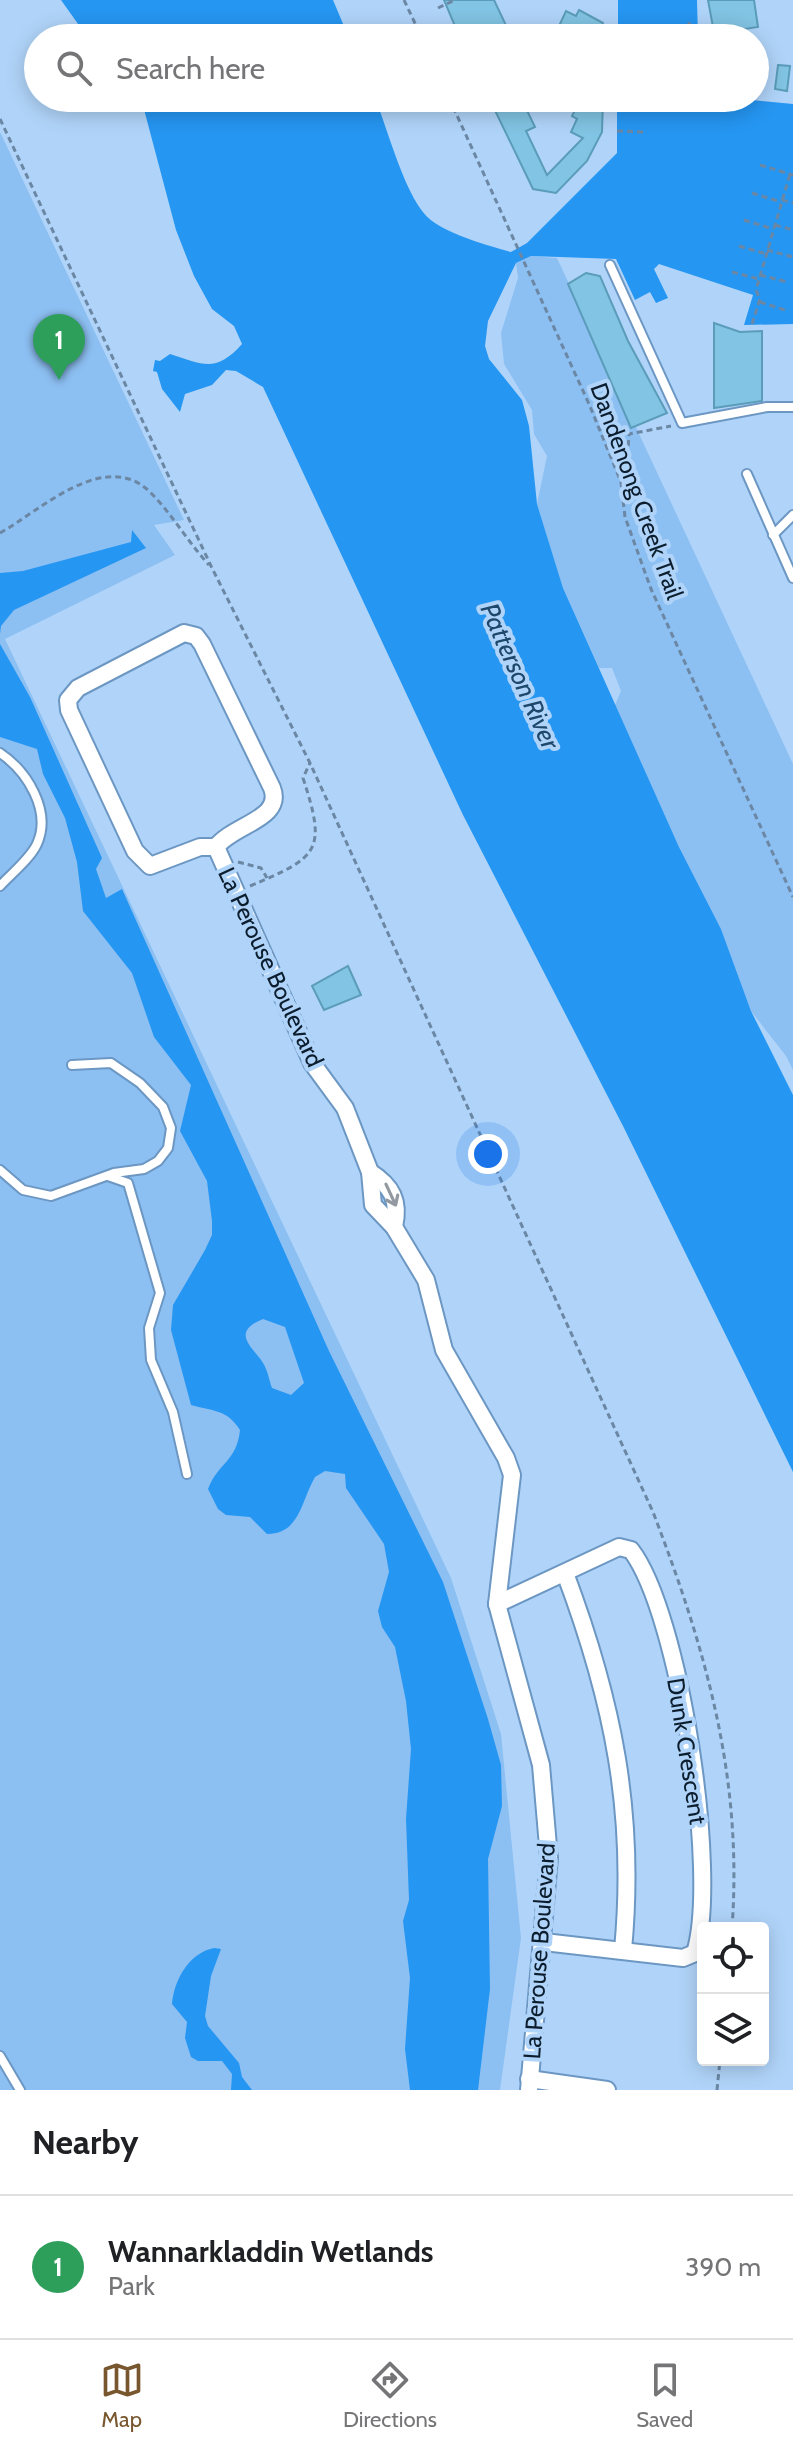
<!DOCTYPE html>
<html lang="en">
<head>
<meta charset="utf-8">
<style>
  body { margin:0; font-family:Cabin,sans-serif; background:#f2f2f2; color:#202124 }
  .controls { position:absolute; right:24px; bottom:24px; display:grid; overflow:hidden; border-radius:8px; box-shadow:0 4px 20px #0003 }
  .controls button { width:72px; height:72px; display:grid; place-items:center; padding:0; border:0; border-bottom:2px solid #e0e0e0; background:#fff; color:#202124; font:40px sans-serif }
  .you { position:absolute; left:488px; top:1154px; width:28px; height:28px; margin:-20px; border:6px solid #fff; border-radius:50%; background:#1a73e8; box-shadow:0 0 0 12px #1a73e833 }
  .badge { display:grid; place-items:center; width:52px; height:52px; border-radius:50%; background:#78562e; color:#fff; font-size:26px; font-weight:700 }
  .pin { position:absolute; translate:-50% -66px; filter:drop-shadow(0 2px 4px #0008) }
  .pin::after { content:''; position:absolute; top:42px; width:28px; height:24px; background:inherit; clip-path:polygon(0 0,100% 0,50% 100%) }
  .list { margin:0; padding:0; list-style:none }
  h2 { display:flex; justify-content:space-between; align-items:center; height:104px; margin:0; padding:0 32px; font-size:34px }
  h2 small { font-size:26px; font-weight:400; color:#757577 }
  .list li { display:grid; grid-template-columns:52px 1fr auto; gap:24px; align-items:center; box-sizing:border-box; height:144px; padding:0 32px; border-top:2px solid #e0e0e0 }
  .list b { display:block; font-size:30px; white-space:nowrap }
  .list p { margin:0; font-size:26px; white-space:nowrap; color:#757577 }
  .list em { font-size:26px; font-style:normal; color:#757577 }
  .icon { flex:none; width:44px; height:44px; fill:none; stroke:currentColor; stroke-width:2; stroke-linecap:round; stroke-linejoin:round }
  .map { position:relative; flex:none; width:793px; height:2090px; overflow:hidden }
  .search { position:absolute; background:#fff; box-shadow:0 4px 20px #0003; left:24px; right:24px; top:24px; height:88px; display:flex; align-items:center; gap:20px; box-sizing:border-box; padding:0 28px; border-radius:44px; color:#757577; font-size:30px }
  .sheet { height:248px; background:#fff }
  nav { display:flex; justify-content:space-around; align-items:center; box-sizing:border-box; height:112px; border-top:2px solid #e0e0e0; background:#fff; font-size:22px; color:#757577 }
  nav a { display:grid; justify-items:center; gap:4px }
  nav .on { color:#78562e }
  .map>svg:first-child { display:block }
</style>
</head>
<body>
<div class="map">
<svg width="793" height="2090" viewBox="0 0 793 2090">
  <rect width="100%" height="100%" fill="#b0d4f9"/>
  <g fill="#8cbff2">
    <polygon points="0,132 184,520 154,525 175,555 5,639 451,1578 501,1734 521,1938 500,2090 0,2090"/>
    <polygon points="531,256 557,258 793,764 793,1070 786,1056 751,1011 721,929 679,847 615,705 621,691 612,668 599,668 563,588 537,504 547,456 534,434 532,410 504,364 501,333 518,278 516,263"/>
  </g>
  <g fill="#2596f2" fill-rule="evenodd">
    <polygon points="61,0 333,0 349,38 88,38"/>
    <polygon points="618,0 697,0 698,38 618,38"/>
    <path d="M141,98H375C388,129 406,202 432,221C451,235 489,246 511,252L527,243L617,153V98H732L793,104V324L744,325L753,295L659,264L654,269L668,298L656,303L650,292L635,300L616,259L531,256L516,263L488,321L485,346L489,359L522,400L529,426L537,504L563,588L679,847L721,929L751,1011L793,1095V1472L623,1126L463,815L263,387L236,371L226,370L212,385L185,394L180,412L162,389L157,372L153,371L155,360L160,361L170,354C204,365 216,373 242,344L234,326L212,309L194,276L176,230Z"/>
    <polygon points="132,530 146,548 14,610 1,626 0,634 0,573 23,571 131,542"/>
    <path d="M0,644L30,697L102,858L96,869L106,898L122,889L329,1351L443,1582L488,1719L501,1765L502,1806L488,1859L490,1989L478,2090H410L405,2049L410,1978L403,1921L409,1900L406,1819L411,1749L406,1701L395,1647L382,1627L378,1611L389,1572L384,1544L346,1488L345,1474L325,1471L315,1477C301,1501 300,1534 267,1534L250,1517L226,1515L218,1509L208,1489C218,1463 237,1461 240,1430C227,1409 212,1411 191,1405L171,1330L173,1305L205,1250L212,1235V1221L207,1181L180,1131L191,1085L154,1037L132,973L83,911L77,862L65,818L43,774L37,749L0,737ZM263,1319L285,1327L304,1383L291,1395L272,1388C269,1380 268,1371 263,1363C254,1348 229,1333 263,1319Z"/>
    <path d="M214,1948L221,1949L211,1976L205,2016L208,2026L239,2063L242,2077L252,2090H231L232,2074L222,2061H198L191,2057L185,2038L187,2022L172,2004C174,1980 189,1953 214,1948Z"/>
  </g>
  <g fill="#82c4e3" stroke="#5a9cb9" stroke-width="2">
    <polygon points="444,0 494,0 512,38 460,38"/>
    <polygon points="708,0 754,0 758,27 744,29 745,36 715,38"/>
    <polygon points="579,10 603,23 595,38 574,38 576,34 559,26 566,11 576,16"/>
    <polygon points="778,65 790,66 787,91 775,89"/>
    <polygon points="489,98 521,98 535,127 526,131 547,175 583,138 571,132 577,119 572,116 575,110 551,98 603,98 602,132 587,161 556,193 533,189"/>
    <polygon points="586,273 600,276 628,341 667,413 631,428 568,284"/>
    <polygon points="714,323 740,332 762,331 762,401 714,408"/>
    <polygon points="348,966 361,995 324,1010 312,986"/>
  </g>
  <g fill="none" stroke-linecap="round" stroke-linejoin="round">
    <defs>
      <g id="service">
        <polyline points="610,265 682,423 767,407 793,407"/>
        <polyline points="747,474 793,578"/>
        <polyline points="773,535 793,515"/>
        <path d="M0,753C27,771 52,811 37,844C30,859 11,874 0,886"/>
        <polyline points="0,1170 23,1190 51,1196 114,1173 144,1169 158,1161 168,1148 171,1128 163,1107 140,1083 111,1063 72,1065"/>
        <polyline points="108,1176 128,1183 160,1293 149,1328 151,1360 173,1412 187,1474"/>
        <polyline points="0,2056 20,2090"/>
      </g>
      <g id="minor">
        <path d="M184,633L196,636L202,644L272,788C284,819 234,824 216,847H200L150,866L135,851L69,710L68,700L78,688Z"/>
        <polyline points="216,847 312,1063 345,1108 370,1172 373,1205 394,1227 426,1280 444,1350 506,1458 512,1475 497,1604 541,1765 549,1858 529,2090"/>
        <path d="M370,1172C392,1186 400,1201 394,1227"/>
        <path d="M565,1573C613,1701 636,1813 623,1950"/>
        <path d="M497,1604L619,1547L631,1550C680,1614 719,1876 695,1953L683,1958L544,1942"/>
        <polyline points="529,2079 607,2090"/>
      </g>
    </defs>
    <use href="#service" stroke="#6c97c3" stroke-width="12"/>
    <use href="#minor" stroke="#6c97c3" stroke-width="20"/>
    <g stroke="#6b87a4" stroke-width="3" stroke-dasharray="6 4" stroke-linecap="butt">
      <polyline points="404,0 422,38"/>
      <polyline points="438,8 455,0"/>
      <polyline points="689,22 690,38"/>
      <polyline points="449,98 589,404 621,482 625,517 651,589 793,897"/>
      <polyline points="719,98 732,101"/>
      <path d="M0,119L212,568L310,763L653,1512C706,1650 743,1778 732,1928"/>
      <polyline points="617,131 644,132"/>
      <polyline points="760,165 793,175"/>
      <polyline points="752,193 781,202"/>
      <polyline points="782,200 793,203"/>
      <polyline points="744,220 773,229"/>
      <polyline points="775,225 793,230"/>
      <polyline points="739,246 766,254"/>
      <polyline points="767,250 793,257"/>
      <polyline points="732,272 759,279"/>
      <polyline points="760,275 787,282"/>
      <polyline points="760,302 785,310"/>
      <polyline points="752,324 760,299 756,290 790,174"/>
      <polyline points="621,482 626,481 629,434 671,426"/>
      <path d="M0,533C41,510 105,448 150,492C172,514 188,542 209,565"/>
      <polyline points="238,862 261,868 267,878"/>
      <path d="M250,886C319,857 327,851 303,778L310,763"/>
      <polyline points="717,2090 720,2060"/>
    </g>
    <use href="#service" stroke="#fff" stroke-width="8"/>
    <use href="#minor" stroke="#fff" stroke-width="16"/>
  </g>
  <defs><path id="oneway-shaft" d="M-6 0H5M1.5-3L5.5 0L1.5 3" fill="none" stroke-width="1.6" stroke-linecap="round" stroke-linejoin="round" transform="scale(2)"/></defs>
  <use stroke="#9299a1" href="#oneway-shaft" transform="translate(391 1195) rotate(65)"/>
  <g text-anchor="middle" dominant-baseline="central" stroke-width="8" stroke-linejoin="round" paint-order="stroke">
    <g font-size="24" fill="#0c1d2e" stroke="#b0d4f9">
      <text transform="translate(637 491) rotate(70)">Dandenong Creek Trail</text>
      <text transform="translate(271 967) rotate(65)">La Perouse Boulevard</text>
      <text transform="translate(687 1751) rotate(81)">Dunk Crescent</text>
      <text transform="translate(539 1951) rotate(-86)">La Perouse Boulevard</text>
    </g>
    <g font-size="26" font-style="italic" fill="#1e476c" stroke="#b0d4f9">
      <text transform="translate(520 676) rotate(66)">Patterson River</text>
    </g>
  </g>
</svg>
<div class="controls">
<button><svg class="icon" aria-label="locate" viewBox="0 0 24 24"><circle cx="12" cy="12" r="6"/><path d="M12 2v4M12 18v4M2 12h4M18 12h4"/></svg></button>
<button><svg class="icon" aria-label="layers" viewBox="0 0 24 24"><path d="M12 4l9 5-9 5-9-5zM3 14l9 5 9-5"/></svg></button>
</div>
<div class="you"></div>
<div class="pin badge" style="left:59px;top:380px;background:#2e9e5b">1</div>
<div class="search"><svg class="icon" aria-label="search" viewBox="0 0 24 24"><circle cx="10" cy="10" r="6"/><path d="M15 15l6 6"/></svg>Search here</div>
</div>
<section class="sheet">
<h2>Nearby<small></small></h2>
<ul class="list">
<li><span class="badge" style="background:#2e9e5b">1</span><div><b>Wannarkladdin Wetlands</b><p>Park</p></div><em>390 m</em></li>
</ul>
</section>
<nav>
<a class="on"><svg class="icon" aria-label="map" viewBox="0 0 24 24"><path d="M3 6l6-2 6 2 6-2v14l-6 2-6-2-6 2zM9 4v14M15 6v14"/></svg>Map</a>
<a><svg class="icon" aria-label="directions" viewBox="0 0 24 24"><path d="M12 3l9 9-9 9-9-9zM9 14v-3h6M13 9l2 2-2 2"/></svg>Directions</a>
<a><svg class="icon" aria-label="saved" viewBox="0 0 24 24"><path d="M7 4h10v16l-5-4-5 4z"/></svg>Saved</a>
</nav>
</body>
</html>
